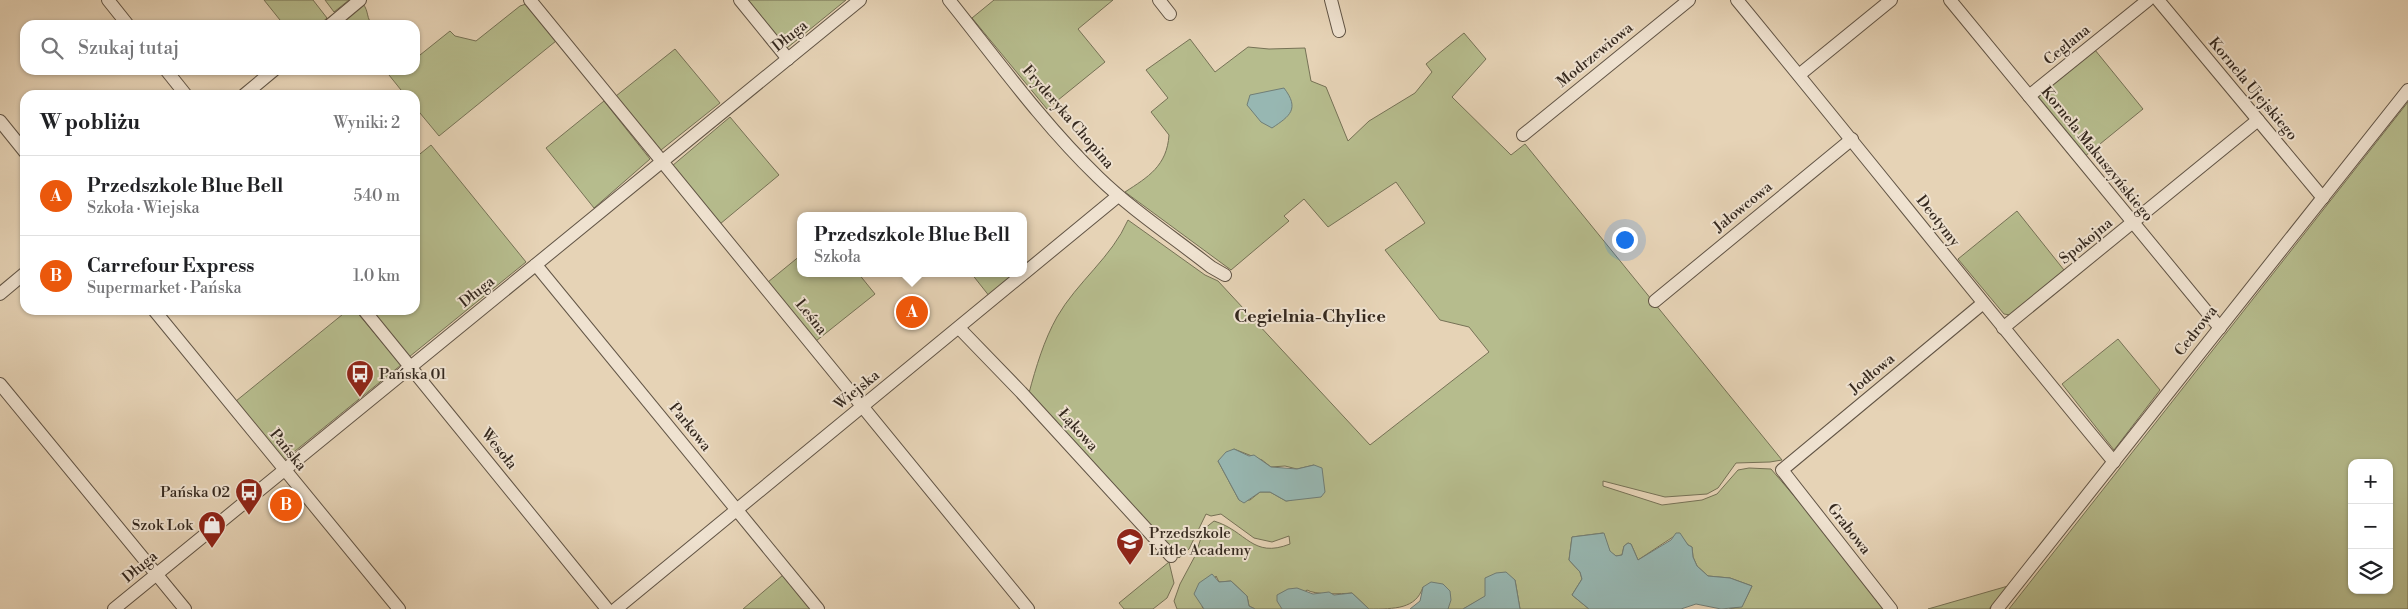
<!DOCTYPE html>
<html lang="pl">
<head>
<meta charset="utf-8">
<style>
  body { margin:0; font-family:"Libre Bodoni",serif; background:#f2f2f2; color:#202124 }
  .controls { position:absolute; right:15px; bottom:15px; display:grid; overflow:hidden; border-radius:10px; box-shadow:0 1px 4px #0004 }
  .controls button { width:45px; height:45px; display:grid; place-items:center; padding:0; border:0; border-bottom:1px solid #e0e0e0; background:#fff; color:#202124; font:25px sans-serif }
  .you { position:absolute; left:1624px; top:239px; width:18px; height:18px; margin:-12px; border:4px solid #fff; border-radius:50%; background:#1a73e8; box-shadow:0 0 0 8px #1a73e833 }
  .badge { display:grid; place-items:center; width:32px; height:32px; border-radius:50%; background:#ea580c; color:#fff; font-size:16px; font-weight:700 }
  .pin { position:absolute; translate:-50% -50%; border:2px solid #fff; box-shadow:0 1px 5px #0006 }
  .popup { position:absolute; left:797px; top:212px; width:230px; height:65px; box-sizing:border-box; display:grid; place-content:center; border-radius:10px; background:#fff; filter:drop-shadow(0 1px 4px #0005); font-size:16px; white-space:nowrap; color:#757577 }
  .popup b { font-size:19px; color:#202124 }
  .popup::after { content:''; position:absolute; left:50%; top:100%; margin-left:-10px; border:10px solid transparent; border-top-color:#fff }
  .list { margin:0; padding:0; list-style:none }
  h2 { display:flex; justify-content:space-between; align-items:center; height:65px; margin:0; padding:0 20px; font-size:21px }
  h2 small { font-size:16px; font-weight:400; color:#757577 }
  .list li { display:grid; grid-template-columns:32px 1fr auto; gap:15px; align-items:center; box-sizing:border-box; height:80px; padding:0 20px; border-top:1px solid #e0e0e0 }
  .list b { display:block; font-size:19px; white-space:nowrap }
  .list p { margin:0; font-size:16px; white-space:nowrap; color:#757577 }
  .list em { font-size:16px; font-style:normal; color:#757577 }
  .icon { flex:none; width:28px; height:28px; fill:none; stroke:currentColor; stroke-width:2; stroke-linecap:round; stroke-linejoin:round }
  .map { position:relative; flex:none; width:2408px; height:609px; overflow:hidden }
  .search { position:absolute; background:#fff; box-shadow:0 1px 4px #0004; left:20px; top:20px; width:400px; height:55px; display:flex; align-items:center; gap:12px; box-sizing:border-box; padding:0 18px; border-radius:15px; color:#757577; font-size:19px }
  .panel { position:absolute; background:#fff; box-shadow:0 1px 4px #0004; left:20px; top:90px; width:400px; height:225px; border-radius:15px }
  .map>svg:first-child { display:block }
</style>
</head>
<body>
<div class="map">
<svg width="2408" height="609" viewBox="0 0 2408 609">
  <rect width="100%" height="100%" fill="#e6d3b6"/>
  <filter id="stains"><feTurbulence type="fractalNoise" baseFrequency=".004" numOctaves="4"/><feColorMatrix values="0 0 0 0 .2 0 0 0 0 .09 0 0 0 0 .02 0 0 0 .5 -.17"/></filter>
  <radialGradient id="worn" r=".72"><stop offset=".6" stop-color="#630" stop-opacity="0"/><stop offset="1" stop-color="#630" stop-opacity=".3"/></radialGradient>
  <g fill="#b6bc8d" stroke="#767256" fill-rule="evenodd">
    <polygon points="264,0 313,0 327,18 319,25 284,25"/>
    <polygon points="325,0 349,0 334,12"/>
    <polygon points="748,0 846,0 787,48"/>
    <polygon points="994,0 1113,0 1078,29 1105,62 1047,109 972,18"/>
    <path d="M363,4C369,11 366,19 373,25H347L344,20Z"/>
    <polygon points="526,4 556,41 439,136 415,107 415,95 405,95 385,70 415,70 415,59 450,31 455,36 476,41 520,6"/>
    <path d="M1464,33L1486,59L1452,97L1511,155L1525,144L1782,460L1770,462L1736,463L1718,488L1707,494L1665,497L1603,481V486L1662,505L1702,500L1717,494L1738,470L1749,468L1771,469L1818,524L1886,609H1729L1742,606L1752,586L1730,578L1708,576L1697,566L1693,557L1692,547L1688,545L1679,533L1638,560L1631,544L1628,543L1624,546L1622,555L1616,556L1610,552L1603,533L1572,537L1569,560L1580,572L1582,579L1572,595L1589,609H1520L1515,580L1463,609H1448L1447,605L1423,587C1416,609 1395,609 1369,609L1352,593C1341,594 1315,595 1307,590L1282,609H1255L1249,606L1247,596L1231,581L1219,582L1216,576L1202,607L1204,609H1177L1174,601L1180,584L1195,556L1204,529L1214,521C1247,531 1252,559 1290,544L1289,536L1272,542L1254,538L1221,514L1211,516L1206,514L1189,549L1179,558L1029,393C1036,367 1044,340 1057,317C1077,282 1112,257 1128,220L1205,275L1218,281L1370,445L1489,352L1469,327L1440,320L1385,250L1425,223L1396,182L1328,227L1304,199L1284,216L1289,221L1231,270L1125,192C1148,177 1167,166 1169,135L1151,112L1168,98L1146,70L1190,39L1215,72L1248,47L1269,49L1305,48L1311,81L1326,87L1348,141L1369,121L1415,93L1432,72L1426,64ZM1234,449L1262,460L1271,467L1285,466L1297,469L1314,465L1292,500L1286,501L1270,492H1260L1250,500H1239L1218,461Z"/>
    <polygon points="675,49 720,103 661,150 616,96"/>
    <polygon points="2095,50 2143,109 2084,157 2037,98"/>
    <polygon points="604,101 650,159 594,208 546,148"/>
    <path d="M2408,102V609H2009ZM2352,463H2389V590H2352Z"/>
    <polygon points="730,117 779,175 720,224 672,166"/>
    <polygon points="431,145 526,262 409,357 371,310 415,310 415,158"/>
    <polygon points="2017,211 2064,270 2010,315 2004,314 1958,259"/>
    <polygon points="801,255 801,273 858,273 875,294 816,341 768,282"/>
    <polygon points="971,273 1018,273 990,297"/>
    <polygon points="348,310 355,310 401,365 284,460 236,401"/>
    <polygon points="2118,339 2160,390 2114,450 2062,384"/>
    <polygon points="1169,562 1174,583 1167,598 1153,609 1124,609 1119,603"/>
    <polygon points="783,575 811,609 743,609"/>
    <polygon points="2008,586 1989,609 1928,609"/>
  </g>
  <g fill="#97b7b2" stroke="#707e77">
    <path d="M1284,88C1300,109 1290,116 1272,128L1261,122L1247,105L1250,95Z"/>
    <polygon points="1234,449 1249,456 1254,455 1271,467 1297,469 1314,465 1322,468 1325,492 1321,497 1286,501 1270,492 1260,492 1244,503 1239,500 1218,461 1226,452"/>
    <polygon points="1604,533 1610,551 1616,556 1622,555 1624,546 1628,543 1631,544 1638,560 1671,540 1676,533 1680,533 1688,545 1692,547 1693,557 1697,566 1708,576 1730,578 1752,586 1742,607 1721,609 1696,604 1681,609 1589,609 1572,595 1582,579 1580,572 1569,560 1572,537"/>
    <polygon points="1506,572 1515,580 1520,609 1463,609 1485,596 1485,578 1496,573"/>
    <polygon points="1212,574 1219,582 1231,581 1247,596 1249,606 1255,609 1204,609 1194,594 1199,583"/>
    <polygon points="1431,582 1443,584 1450,591 1451,600 1448,609 1410,609 1420,601 1423,587"/>
    <polygon points="1297,588 1313,594 1329,592 1334,595 1352,593 1369,609 1282,609 1277,601 1277,595 1288,589"/>
  </g>
  <g fill="none" stroke-linecap="round" stroke-linejoin="round">
    <defs>
      <g id="minor">
        <polyline points="108,0 128,25"/>
        <polyline points="530,0 1028,609"/>
        <polyline points="740,0 788,59"/>
        <path d="M949,0C997,60 1043,124 1098,177C1132,210 1173,237 1211,267L1225,275"/>
        <polyline points="1159,0 1170,14"/>
        <polyline points="1331,0 1339,31"/>
        <path d="M1737,0C1863,153 1987,309 2114,462"/>
        <polyline points="1950,0 2220,328"/>
        <polyline points="2158,0 2323,198"/>
        <polyline points="330,25 360,0"/>
        <polyline points="166,70 186,95"/>
        <polyline points="1799,75 1891,0"/>
        <polyline points="244,95 274,70"/>
        <polyline points="2029,96 2148,0"/>
        <polyline points="0,121 25,152"/>
        <polyline points="1523,135 1689,0"/>
        <polyline points="536,265 818,609"/>
        <polyline points="0,294 25,273"/>
        <polyline points="1655,301 1852,139"/>
        <polyline points="154,310 399,609"/>
        <polyline points="364,310 607,609"/>
        <polyline points="2003,328 2258,120"/>
        <polyline points="960,329 1021,392 1171,556"/>
        <polyline points="0,384 185,609"/>
        <polyline points="114,609 860,0"/>
        <polyline points="616,609 1118,196"/>
        <polyline points="1891,609 1782,470 1982,304"/>
        <polyline points="1997,609 2408,90"/>
      </g>
    </defs>
    <use href="#minor" stroke="#615445" stroke-width="14"/>
    <use href="#minor" stroke="#efe2d0" stroke-width="12"/>
  </g>
  <defs>
    <symbol id="bus-pin" viewBox="-11 -11 22 30"><path d="M0 17L-7.5 6A9.5 9.5 0 1 1 7.5 6Z" fill="#8f2418" stroke="#efe2d0"/><path d="M-5-6H5V4H4V6H2V4H-2V6H-4V4H-5ZM-3.5-4V0h7V-4ZM-3.5 1.2v1.5H-2V1.2ZM2 1.2v1.5H3.5V1.2Z" fill="#fff"/></symbol>
    <symbol id="shop-pin" viewBox="-11 -11 22 30"><path d="M0 17L-7.5 6A9.5 9.5 0 1 1 7.5 6Z" fill="#8f2418" stroke="#efe2d0"/><path d="M-5-2.5h2.3a2.7 3.5 0 0 1 5.4 0H5L5.5 6h-11ZM-1.5-2.5h3a1.5 2.3 0 0 0-3 0Z" fill="#fff"/></symbol>
    <symbol id="school-pin" viewBox="-11 -11 22 30"><path d="M0 17L-7.5 6A9.5 9.5 0 1 1 7.5 6Z" fill="#8f2418" stroke="#efe2d0"/><path d="M0-5L7-2L0 1L-7-2ZM-4 1L0 2.5L4 1V4Q0 6-4 4Z" fill="#fff"/></symbol>
  </defs>
  <g fill-rule="evenodd">
    <use href="#bus-pin" x="344" y="358" width="32" height="43"/>
    <use href="#bus-pin" x="233" y="476" width="32" height="43"/>
    <use href="#shop-pin" x="196" y="509" width="32" height="43"/>
    <use href="#school-pin" x="1114" y="526" width="32" height="43"/>
  </g>
  <g text-anchor="middle" dominant-baseline="central" stroke-width="4" stroke-linejoin="round" paint-order="stroke">
    <g font-size="15" fill="#35291f" stroke="#efe2d0">
      <text transform="translate(790 36) rotate(-39)">Długa</text>
      <text transform="translate(2067 45) rotate(-39)">Ceglana</text>
      <text transform="translate(1595 55) rotate(-39)">Modrzewiowa</text>
      <text transform="translate(2253 89) rotate(50)">Kornela Ujejskiego</text>
      <text transform="translate(1068 117) rotate(49)">Fryderyka Chopina</text>
      <text transform="translate(2097 154) rotate(51)">Kornela Makuszyńskiego</text>
      <text transform="translate(1743 207) rotate(-39)">Jałowcowa</text>
      <text transform="translate(1938 221) rotate(52)">Deotymy</text>
      <text transform="translate(2086 241) rotate(-39)">Spokojna</text>
      <text transform="translate(477 292) rotate(-39)">Długa</text>
      <text transform="translate(811 317) rotate(51)">Leśna</text>
      <text transform="translate(2196 331) rotate(-52)">Cedrowa</text>
      <text transform="translate(1872 374) rotate(-40)">Jodłowa</text>
      <text transform="translate(857 390) rotate(-39)">Wiejska</text>
      <text transform="translate(690 427) rotate(51)">Parkowa</text>
      <text transform="translate(1078 430) rotate(48)">Łąkowa</text>
      <text transform="translate(499 449) rotate(51)">Wesoła</text>
      <text transform="translate(288 450) rotate(51)">Pańska</text>
      <text transform="translate(1849 529) rotate(52)">Grabowa</text>
      <text transform="translate(140 567) rotate(-40)">Długa</text>
    </g>
    <g font-size="15" fill="#35291f" stroke="#efe2d0" text-anchor="start">
      <text x="379" y="374">Pańska 01</text>
      <text x="230" y="492" text-anchor="end">Pańska 02</text>
      <text x="193" y="525" text-anchor="end">Szok Lok</text>
      <text x="1149" y="533">Przedszkole<tspan x="1149" dy="17">Little Academy</tspan></text>
    </g>
    <g font-size="18" font-weight="bold" fill="#35291f" stroke="#efe2d0">
      <text x="1310" y="316">Cegielnia-Chylice</text>
    </g>
  </g>
  <rect width="100%" height="100%" filter="url(#stains)"/>
  <rect width="100%" height="100%" fill="url(#worn)"/>
</svg>
<div class="controls">
<button>+</button>
<button>−</button>
<button><svg class="icon" aria-label="layers" viewBox="0 0 24 24"><path d="M12 4l9 5-9 5-9-5zM3 14l9 5 9-5"/></svg></button>
</div>
<div class="you"></div>
<div class="pin badge" style="left:912px;top:312px">A</div>
<div class="popup"><b>Przedszkole Blue Bell</b>Szkoła</div>
<div class="pin badge" style="left:286px;top:505px">B</div>
<div class="search"><svg class="icon" aria-label="search" viewBox="0 0 24 24"><circle cx="10" cy="10" r="6"/><path d="M15 15l6 6"/></svg>Szukaj tutaj</div>
<section class="panel">
<h2>W pobliżu<small>Wyniki: 2</small></h2>
<ul class="list">
<li><span class="badge">A</span><div><b>Przedszkole Blue Bell</b><p>Szkoła · Wiejska</p></div><em>540 m</em></li>
<li><span class="badge">B</span><div><b>Carrefour Express</b><p>Supermarket · Pańska</p></div><em>1.0 km</em></li>
</ul>
</section>
</div>
</body>
</html>
